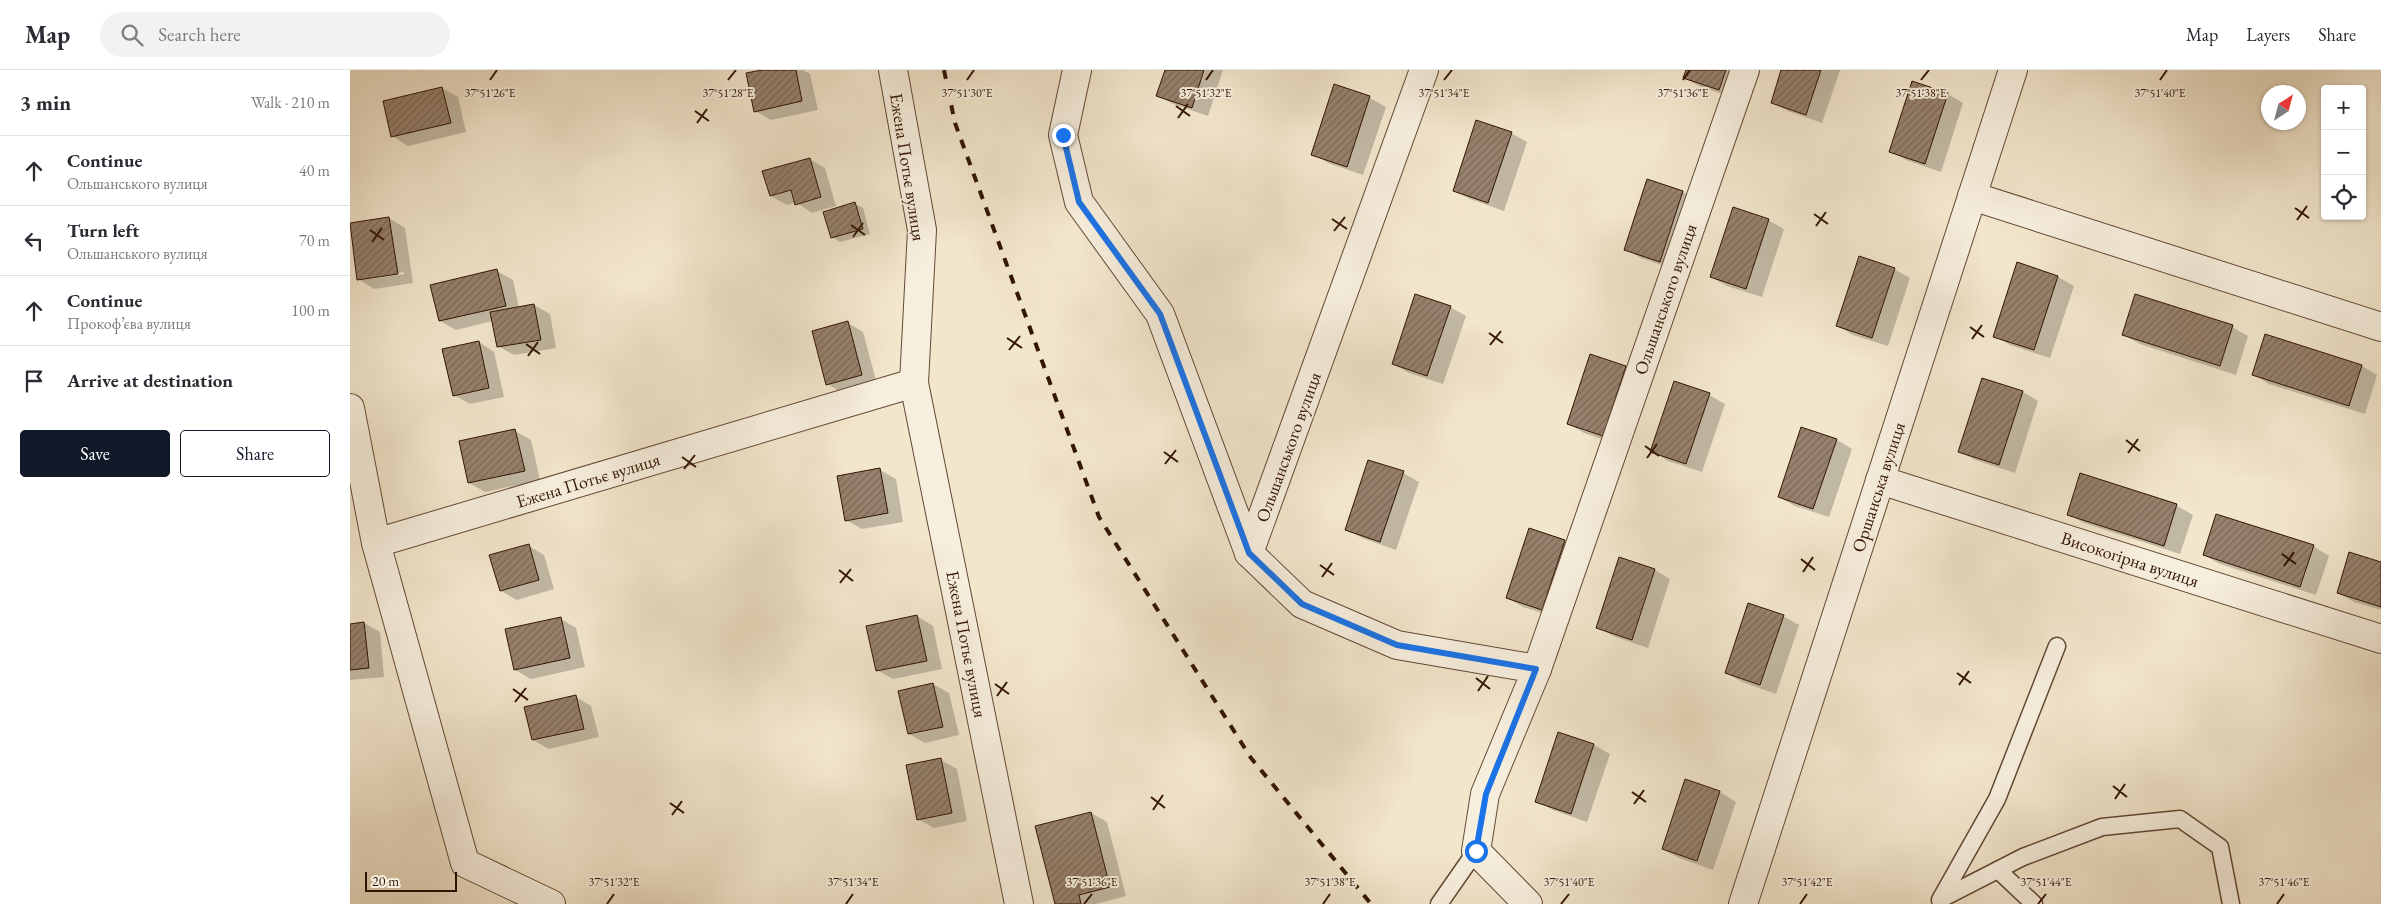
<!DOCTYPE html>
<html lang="en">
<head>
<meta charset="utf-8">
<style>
  body { margin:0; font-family:"EB Garamond",serif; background:#f2f2f3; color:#2b2b33 }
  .controls { position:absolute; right:15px; top:15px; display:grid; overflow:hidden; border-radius:5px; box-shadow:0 1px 4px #0004 }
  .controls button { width:45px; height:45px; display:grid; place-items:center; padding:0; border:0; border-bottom:1px solid #e1e1e2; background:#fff; color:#2b2b33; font:25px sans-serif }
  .compass { position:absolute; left:1911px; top:15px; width:45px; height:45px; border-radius:50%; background:#fff; box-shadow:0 1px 4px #0004; rotate:36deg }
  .scale { position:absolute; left:15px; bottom:12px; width:92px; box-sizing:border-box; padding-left:5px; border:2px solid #321403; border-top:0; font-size:14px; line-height:18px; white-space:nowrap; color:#321403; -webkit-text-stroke:4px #f7efde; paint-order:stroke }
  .stop { position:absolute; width:15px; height:15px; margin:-11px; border:4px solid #1a73e8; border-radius:50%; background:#fff }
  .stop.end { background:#1a73e8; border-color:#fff; box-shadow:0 1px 5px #0008 }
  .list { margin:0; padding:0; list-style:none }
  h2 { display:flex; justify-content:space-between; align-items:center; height:65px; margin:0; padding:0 20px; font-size:21px }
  h2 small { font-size:16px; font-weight:400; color:#7c7c81 }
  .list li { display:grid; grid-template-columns:32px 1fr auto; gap:15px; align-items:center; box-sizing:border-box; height:70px; padding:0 20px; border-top:1px solid #e1e1e2 }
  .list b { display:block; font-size:19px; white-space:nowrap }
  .list p { margin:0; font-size:16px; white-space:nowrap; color:#7c7c81 }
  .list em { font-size:16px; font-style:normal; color:#7c7c81 }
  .actions { display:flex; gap:10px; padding:15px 20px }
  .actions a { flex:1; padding:11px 0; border:1px solid #111827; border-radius:5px; text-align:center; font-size:18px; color:#111827 }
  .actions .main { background:#111827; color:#fff }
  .icon { flex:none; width:28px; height:28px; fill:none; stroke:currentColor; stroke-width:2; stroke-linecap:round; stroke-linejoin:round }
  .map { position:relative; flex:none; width:2031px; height:834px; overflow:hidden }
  header { display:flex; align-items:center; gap:30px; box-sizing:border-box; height:70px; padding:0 25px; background:#fff; border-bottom:1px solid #e1e1e2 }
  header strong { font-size:24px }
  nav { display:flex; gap:28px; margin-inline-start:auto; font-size:18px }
  .search { width:350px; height:45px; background:#f2f2f3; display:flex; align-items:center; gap:12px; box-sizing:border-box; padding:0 18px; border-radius:28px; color:#7c7c81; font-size:19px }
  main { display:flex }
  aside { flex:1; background:#fff }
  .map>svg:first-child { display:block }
</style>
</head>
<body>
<header>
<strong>Map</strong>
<div class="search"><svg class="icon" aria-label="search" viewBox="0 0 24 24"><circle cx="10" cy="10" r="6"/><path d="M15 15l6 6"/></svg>Search here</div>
<nav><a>Map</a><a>Layers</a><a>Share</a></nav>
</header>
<main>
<aside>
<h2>3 min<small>Walk · 210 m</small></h2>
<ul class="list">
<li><svg class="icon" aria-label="ahead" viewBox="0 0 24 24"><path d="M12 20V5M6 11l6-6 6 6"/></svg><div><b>Continue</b><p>Ольшанського вулиця</p></div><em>40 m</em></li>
<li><svg class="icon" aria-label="left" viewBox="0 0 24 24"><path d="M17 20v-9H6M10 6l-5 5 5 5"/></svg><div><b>Turn left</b><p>Ольшанського вулиця</p></div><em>70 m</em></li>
<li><svg class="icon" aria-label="ahead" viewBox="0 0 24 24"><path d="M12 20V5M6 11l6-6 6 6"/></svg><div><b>Continue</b><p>Прокоф’єва вулиця</p></div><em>100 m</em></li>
<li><svg class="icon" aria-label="arrive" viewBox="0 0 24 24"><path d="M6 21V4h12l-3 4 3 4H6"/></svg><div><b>Arrive at destination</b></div></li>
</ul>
<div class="actions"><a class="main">Save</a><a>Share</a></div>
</aside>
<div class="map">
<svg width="2031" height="834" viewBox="0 0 2031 834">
  <defs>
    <pattern id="building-hatch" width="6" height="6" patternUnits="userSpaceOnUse" patternTransform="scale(1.25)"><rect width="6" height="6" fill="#96816c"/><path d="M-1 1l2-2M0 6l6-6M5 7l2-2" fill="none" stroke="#7b6857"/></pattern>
  </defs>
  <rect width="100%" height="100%" fill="#f2e6cc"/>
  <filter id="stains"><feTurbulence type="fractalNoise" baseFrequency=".004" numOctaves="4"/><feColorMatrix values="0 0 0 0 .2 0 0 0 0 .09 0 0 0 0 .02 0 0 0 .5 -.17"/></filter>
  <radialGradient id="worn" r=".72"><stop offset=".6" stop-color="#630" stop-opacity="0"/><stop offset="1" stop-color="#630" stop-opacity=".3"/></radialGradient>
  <g fill="#0003" fill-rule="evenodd">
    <polygon points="418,0 453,0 460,4 468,40 421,50 405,41"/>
    <polygon points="816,0 873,0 858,46 823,34 807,25"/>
    <polygon points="1337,0 1395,0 1385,28 1351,17 1335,8"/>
    <polygon points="1433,0 1490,0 1472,53 1438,41 1422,32"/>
    <polygon points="1563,13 1598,24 1613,33 1591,102 1556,90 1540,81"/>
    <polygon points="985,16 1020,28 1036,37 1013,105 978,93 963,84"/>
    <polygon points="92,18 108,27 116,62 58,76 42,66"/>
    <polygon points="1161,63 1177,72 1154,141 1120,129 1104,120"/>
    <polygon points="459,89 475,98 486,136 462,143 446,132 437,135 421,126"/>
    <polygon points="1298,111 1333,122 1348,132 1326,200 1291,188 1275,179"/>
    <polygon points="505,134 513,138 520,164 490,172 482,167"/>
    <path d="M39,148L55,158L63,213L24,219L8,209L0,155ZM54,202V204L21,209V207Z"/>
    <polygon points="1418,150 1434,159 1412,227 1377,216 1361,207"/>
    <polygon points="1668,194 1708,207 1724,216 1700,288 1660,275 1644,266"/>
    <polygon points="1544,199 1560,208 1538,276 1503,265 1488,256"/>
    <polygon points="147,201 163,210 169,238 184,235 200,244 206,278 164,285 148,276 143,251 106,260 90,251"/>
    <polygon points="1100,237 1116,246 1093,314 1059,303 1043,294"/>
    <polygon points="498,253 513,262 527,314 493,323 477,314"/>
    <polygon points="1882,257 1898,266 1886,305 1790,274 1774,265"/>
    <polygon points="129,272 144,282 154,327 120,334 104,325"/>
    <polygon points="2012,296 2027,305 2015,344 1919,314 1903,304"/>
    <polygon points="1275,297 1291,306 1269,375 1234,363 1218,354"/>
    <polygon points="1633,309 1673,322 1688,331 1665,403 1625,390 1609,381"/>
    <polygon points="1359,325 1375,334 1352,402 1318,391 1302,381"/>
    <polygon points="165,361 181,370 190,410 135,422 119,413"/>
    <polygon points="1487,370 1502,379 1479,447 1445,436 1429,427"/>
    <polygon points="530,400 546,409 553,452 512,459 496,450"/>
    <polygon points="1053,403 1069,412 1046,480 1012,468 996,459"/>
    <polygon points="1731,405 1827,436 1843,445 1830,484 1734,453 1718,444"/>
    <polygon points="1214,471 1230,480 1208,548 1173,537 1157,528"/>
    <polygon points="179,476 194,485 204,519 167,530 151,521"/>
    <polygon points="1963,476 1979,486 1966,525 1870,494 1854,485"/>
    <polygon points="2031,493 2031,540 2004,532 1988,523"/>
    <polygon points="1305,500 1320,509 1298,578 1263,566 1247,557"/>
    <polygon points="567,546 583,556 592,599 543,609 527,600"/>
    <polygon points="1433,546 1449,555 1426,624 1392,612 1376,603"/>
    <polygon points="211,549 226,558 235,597 181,609 165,600"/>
    <polygon points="14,553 30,562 34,607 0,610 0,555"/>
    <polygon points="583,614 599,623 609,665 575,673 559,664"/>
    <polygon points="226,627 241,636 249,667 199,679 183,670"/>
    <polygon points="1209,663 1244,675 1260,684 1237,752 1203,740 1187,731"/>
    <polygon points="591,690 607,699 617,751 584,758 568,749"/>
    <polygon points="1335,711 1370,722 1386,732 1363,800 1329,788 1313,779"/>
    <polygon points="741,743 757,752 776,826 746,834 706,834"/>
  </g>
  <g fill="url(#building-hatch)" stroke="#321403">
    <polygon points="412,0 446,0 452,31 404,42 396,3"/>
    <polygon points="815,0 854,0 842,38 806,26"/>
    <polygon points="1336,0 1376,0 1369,20 1333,8"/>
    <polygon points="1431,0 1471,0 1456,45 1421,33"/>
    <polygon points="1562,11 1598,23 1575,94 1539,82"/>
    <polygon points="984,14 1020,26 997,97 961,85"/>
    <polygon points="92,17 101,53 41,67 33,31"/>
    <polygon points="1126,50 1162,62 1138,133 1103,121"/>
    <polygon points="460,88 471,127 445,135 441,120 420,126 412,101"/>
    <polygon points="1297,109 1333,121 1310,192 1274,180"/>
    <polygon points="505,132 513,159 481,168 473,142"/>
    <polygon points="1383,137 1419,149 1396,219 1360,207"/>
    <polygon points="39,147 48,204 7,210 0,153"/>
    <polygon points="1509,186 1545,198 1522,268 1486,256"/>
    <polygon points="1667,192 1708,206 1684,280 1643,267"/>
    <polygon points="147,199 156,236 89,251 80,215"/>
    <polygon points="1065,224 1101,236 1077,306 1042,294"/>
    <polygon points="1785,224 1883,255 1870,296 1772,265"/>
    <polygon points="184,234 191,270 147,277 140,242"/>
    <polygon points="498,251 512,305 476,315 462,261"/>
    <polygon points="1915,264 2012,295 1999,336 1902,305"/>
    <polygon points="129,271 139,318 103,326 92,279"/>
    <polygon points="1240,284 1276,296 1253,366 1217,354"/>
    <polygon points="1632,308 1673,321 1649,395 1608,382"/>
    <polygon points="1324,311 1360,323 1336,394 1300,382"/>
    <polygon points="1451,357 1487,369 1463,439 1428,427"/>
    <polygon points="165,359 175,401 118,413 109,371"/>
    <polygon points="1018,390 1054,401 1030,472 995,460"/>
    <polygon points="530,398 538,443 495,451 487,406"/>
    <polygon points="1730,403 1827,434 1814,476 1717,445"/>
    <polygon points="1866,444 1964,475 1950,517 1853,485"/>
    <polygon points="1179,458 1215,470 1192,540 1156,528"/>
    <polygon points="179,474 189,510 150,521 139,485"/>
    <polygon points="1999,482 2031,492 2031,537 1987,523"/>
    <polygon points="1269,487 1305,499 1282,570 1246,558"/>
    <polygon points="1398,533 1434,545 1410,615 1375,603"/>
    <polygon points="567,545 577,591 526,601 516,556"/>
    <polygon points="211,547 220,588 164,600 155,559"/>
    <polygon points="14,552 19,598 0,600 0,554"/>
    <polygon points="583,613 593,657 558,664 548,621"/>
    <polygon points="226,625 234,659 182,670 174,637"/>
    <polygon points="1208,662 1244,674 1221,744 1185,732"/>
    <polygon points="591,688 602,743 567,750 556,695"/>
    <polygon points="1335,709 1370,721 1347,791 1312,779"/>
    <polygon points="741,742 760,817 729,825 731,834 705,834 685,756"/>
  </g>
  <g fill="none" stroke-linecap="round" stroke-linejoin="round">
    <defs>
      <g id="lane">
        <polyline points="1648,800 1684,834"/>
        <polyline points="1591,829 1673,787 1752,757 1830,749 1870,777 1881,834"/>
        <polyline points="1590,830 1647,729 1707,576"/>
        <polyline points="1089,834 1126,781"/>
      </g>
      <g id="street">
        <polyline points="543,0 572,160 564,313 669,834"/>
        <polyline points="727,0 713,65 729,132 810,244 899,483"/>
        <polyline points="1074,0 899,483 952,534 1047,575 1187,599 1135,724 1126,781 1178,834"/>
        <polyline points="1622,126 2031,257"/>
        <polyline points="0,338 26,473 115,793 201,834"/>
        <polyline points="1530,410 2031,569"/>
        <polyline points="26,473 564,313"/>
        <polyline points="1187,599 1395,0"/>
        <polyline points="1393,834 1663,0"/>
      </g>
    </defs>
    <use href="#lane" stroke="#624835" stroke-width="19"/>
    <use href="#street" stroke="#624835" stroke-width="30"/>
    <use href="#lane" stroke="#f7efde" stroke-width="16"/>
    <use href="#street" stroke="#f7efde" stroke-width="28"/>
    <polyline stroke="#321403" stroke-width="4" stroke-dasharray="9 9" stroke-linecap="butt" points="594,0 605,53 749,447 901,688 1021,834"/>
  </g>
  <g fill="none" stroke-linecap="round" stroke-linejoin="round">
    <polyline stroke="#1a73e8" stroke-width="6" points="713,65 729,132 810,244 899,483 952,534 1047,575 1186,599 1136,724 1126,781"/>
  </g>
  <path fill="none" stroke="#321403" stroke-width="2" d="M140,10L147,0M378,10L386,0M617,10L624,0M856,10L863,0M1094,10L1102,0M1333,10L1340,0M1571,10L1579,0M1810,10L1817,0M826,36L840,46M345,41L359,51M828,48L838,34M347,53L357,39M1945,138L1959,148M1464,144L1478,154M982,149L997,159M1947,150L1957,136M501,155L515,165M1466,156L1476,142M20,160L34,170M984,161L995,147M503,167L513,153M22,172L32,158M1620,257L1634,267M1139,263L1153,273M657,268L672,278M1622,269L1632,255M176,274L190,284M1140,275L1151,261M659,280L670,266M178,286L188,272M1776,370L1790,381M1295,376L1309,386M814,382L828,392M1778,383L1788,369M332,387L346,397M1297,388L1307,374M815,394L826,380M334,399L345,385M1932,484L1946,494M1451,489L1465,500M970,495L984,505M1934,496L1944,482M489,500L503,511M1453,502L1463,487M972,507L982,493M490,513L501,499M1607,603L1621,613M1126,608L1140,619M645,614L659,624M1609,615L1619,601M163,619L178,630M1128,621L1138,606M647,626L657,612M165,632L176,618M1763,716L1777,727M1282,722L1296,732M801,727L815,738M1765,729L1775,714M320,733L334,743M1284,734L1294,720M803,740L813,725M322,745L332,731M257,834L264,824M496,834L503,824M734,834L742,824M973,834L980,824M1211,834L1219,824M1450,834L1457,824M1688,834L1696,824M1927,834L1934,824"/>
  <g text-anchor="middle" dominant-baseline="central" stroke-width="4" stroke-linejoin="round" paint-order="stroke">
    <g font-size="18" fill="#321403" stroke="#f7efde">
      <text transform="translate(558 97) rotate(81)">Ежена Потьє вулиця</text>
      <text transform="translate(1315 229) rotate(-71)">Ольшанського вулиця</text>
      <text transform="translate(938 377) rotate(-70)">Ольшанського вулиця</text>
      <text transform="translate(238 410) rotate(-17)">Ежена Потьє вулиця</text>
      <text transform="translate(1528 417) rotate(-72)">Оршанська вулиця</text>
      <text transform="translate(1780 489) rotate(18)">Високогірна вулиця</text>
      <text transform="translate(617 574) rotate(79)">Ежена Потьє вулиця</text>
    </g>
  </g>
  <g font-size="12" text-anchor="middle" fill="#321403" stroke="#f7efde" stroke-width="4" stroke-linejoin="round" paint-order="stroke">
    <text x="140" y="27">37°51'26"E</text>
    <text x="378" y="27">37°51'28"E</text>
    <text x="617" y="27">37°51'30"E</text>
    <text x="856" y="27">37°51'32"E</text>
    <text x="1094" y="27">37°51'34"E</text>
    <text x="1333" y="27">37°51'36"E</text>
    <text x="1571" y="27">37°51'38"E</text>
    <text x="1810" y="27">37°51'40"E</text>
    <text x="264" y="816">37°51'32"E</text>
    <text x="503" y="816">37°51'34"E</text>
    <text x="742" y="816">37°51'36"E</text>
    <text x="980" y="816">37°51'38"E</text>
    <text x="1219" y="816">37°51'40"E</text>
    <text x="1457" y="816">37°51'42"E</text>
    <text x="1696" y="816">37°51'44"E</text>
    <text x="1934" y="816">37°51'46"E</text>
  </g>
  <rect width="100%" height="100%" filter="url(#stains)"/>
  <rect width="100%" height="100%" fill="url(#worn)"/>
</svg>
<div class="controls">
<button>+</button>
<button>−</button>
<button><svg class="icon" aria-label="locate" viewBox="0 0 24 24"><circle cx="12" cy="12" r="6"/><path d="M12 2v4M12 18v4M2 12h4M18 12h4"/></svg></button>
</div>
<svg class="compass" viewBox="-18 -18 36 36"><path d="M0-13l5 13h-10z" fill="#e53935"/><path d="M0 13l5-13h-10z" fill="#7c7c81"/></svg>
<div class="scale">20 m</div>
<div class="stop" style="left:1126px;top:781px"></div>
<div class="stop end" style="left:713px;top:65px"></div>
</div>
</main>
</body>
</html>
